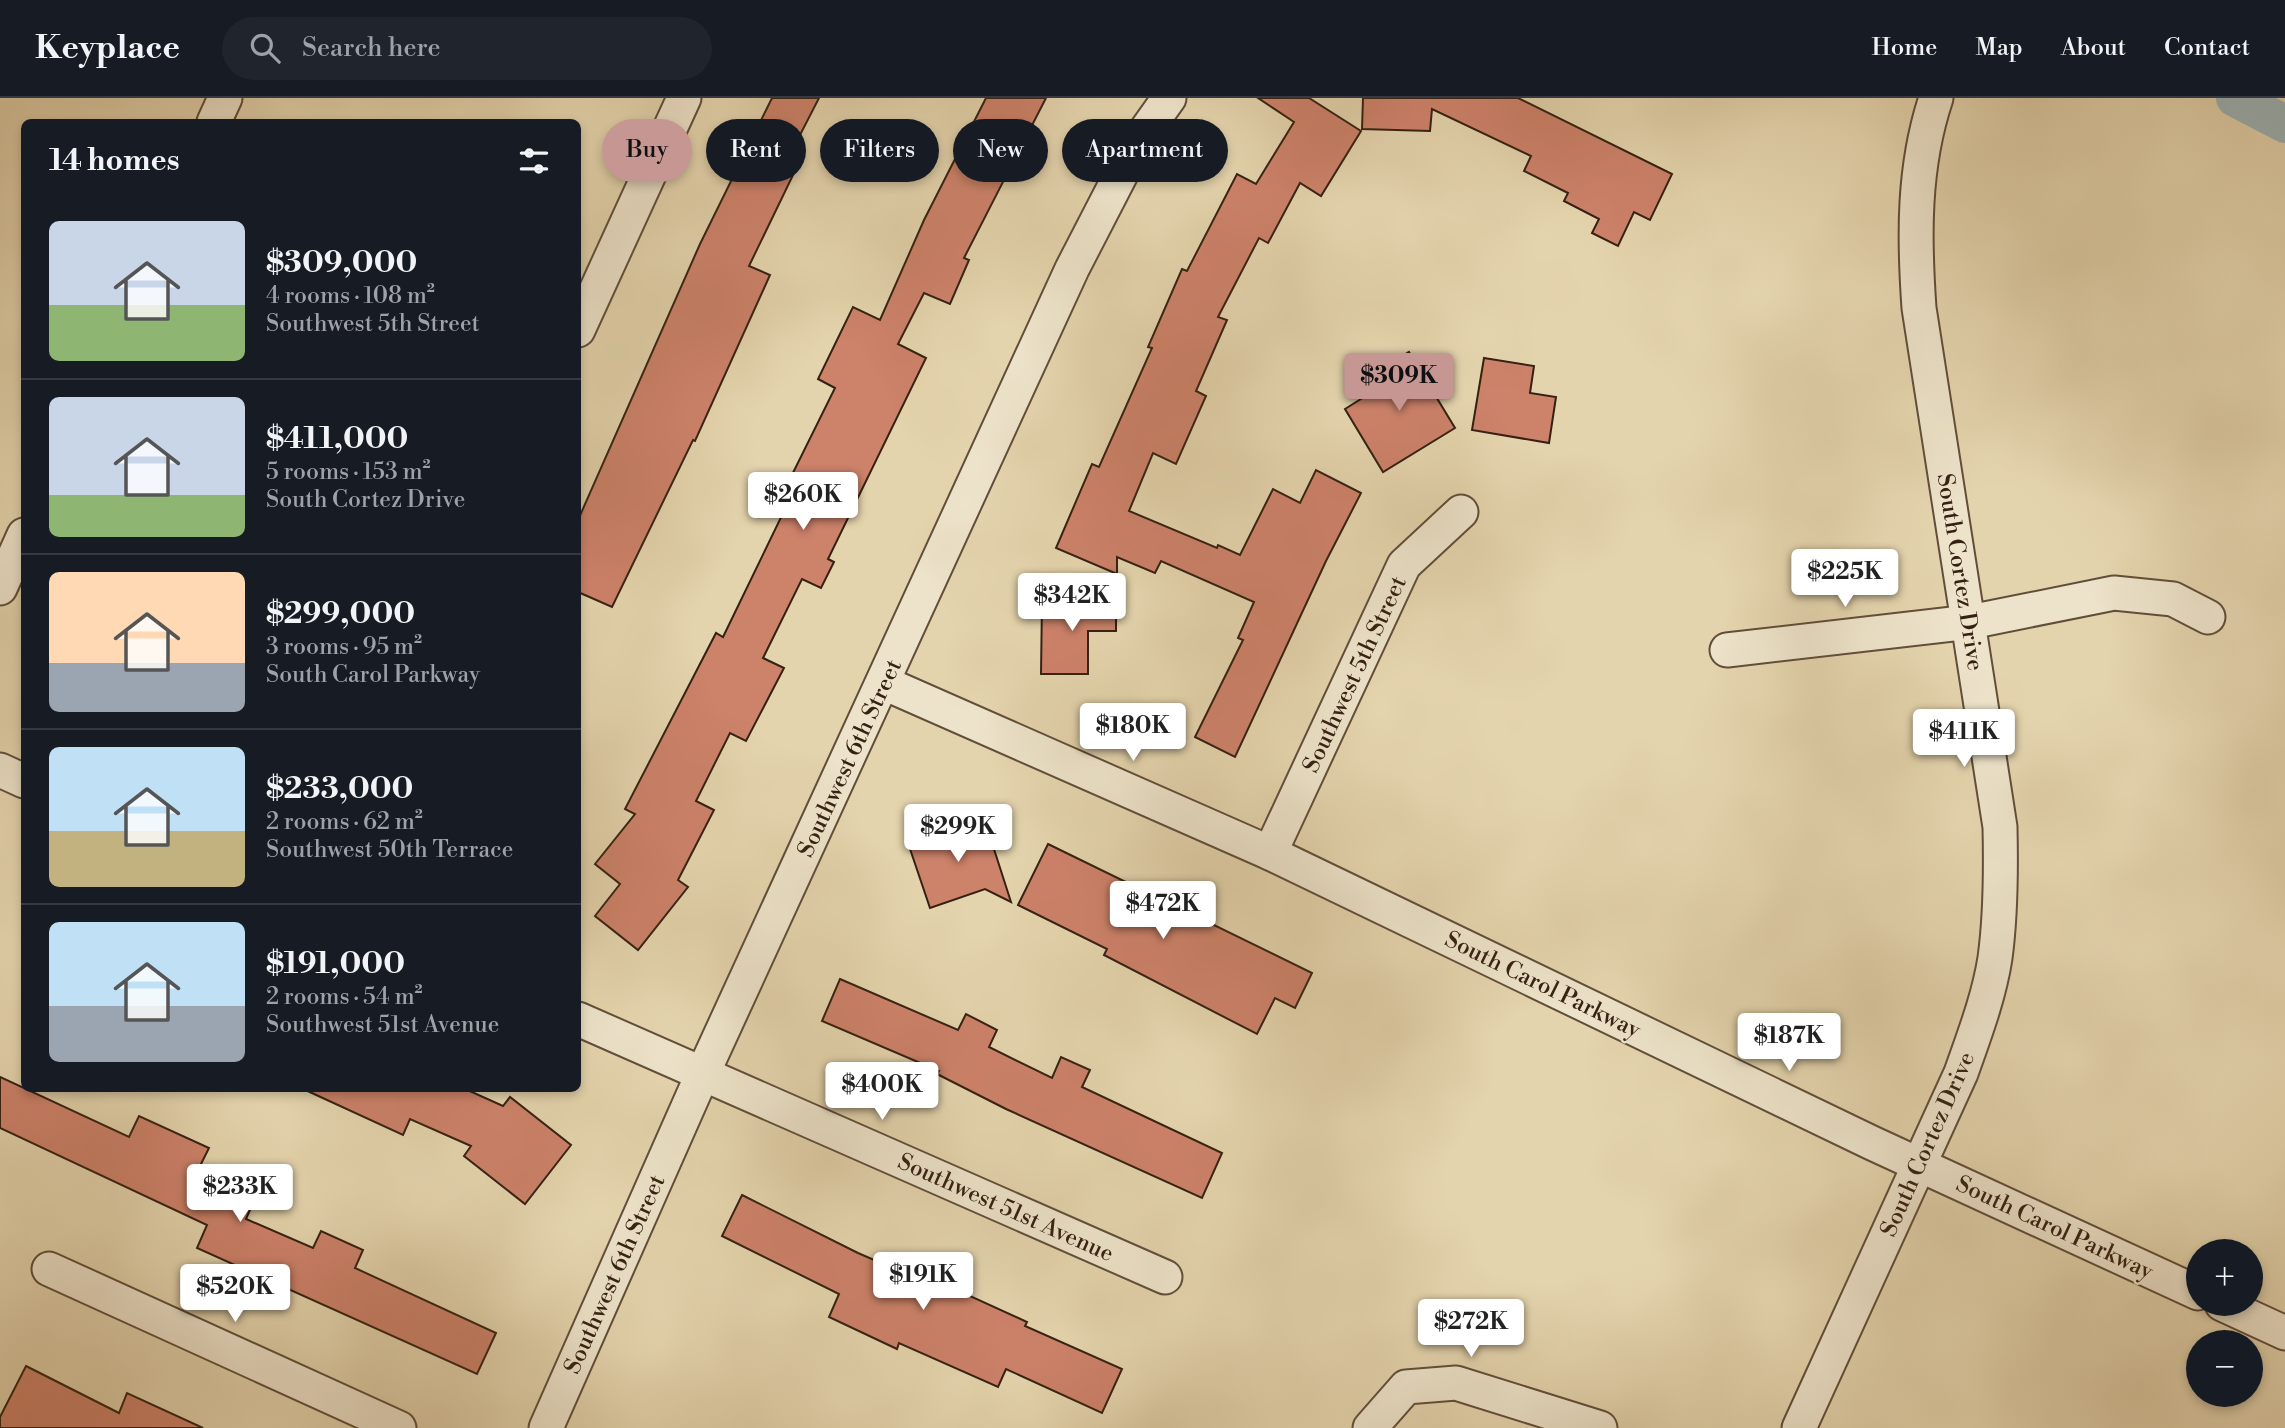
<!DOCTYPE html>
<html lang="en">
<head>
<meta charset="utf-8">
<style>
	:root { --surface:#171b24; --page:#20242c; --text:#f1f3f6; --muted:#9ea1a6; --line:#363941; --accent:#c59692 }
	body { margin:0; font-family:"Libre Bodoni",serif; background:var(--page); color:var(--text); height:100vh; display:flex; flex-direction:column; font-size:26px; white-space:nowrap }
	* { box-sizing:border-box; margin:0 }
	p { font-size:23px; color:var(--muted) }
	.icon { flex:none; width:38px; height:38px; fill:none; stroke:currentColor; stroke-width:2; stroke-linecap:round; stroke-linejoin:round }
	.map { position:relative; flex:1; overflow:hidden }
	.panel { position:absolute; left:21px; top:21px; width:560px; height:973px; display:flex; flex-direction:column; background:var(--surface); border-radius:10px; box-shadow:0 4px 10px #0003 }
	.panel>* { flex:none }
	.top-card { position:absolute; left:602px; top:21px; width:665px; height:63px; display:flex; gap:14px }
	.tools { position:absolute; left:2186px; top:1141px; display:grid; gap:14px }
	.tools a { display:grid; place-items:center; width:77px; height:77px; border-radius:50%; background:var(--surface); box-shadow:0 4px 10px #0003; font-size:35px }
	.price { position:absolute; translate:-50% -60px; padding:0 16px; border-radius:7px; background:#fff; color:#222; font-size:23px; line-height:46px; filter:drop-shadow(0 2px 4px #0008) }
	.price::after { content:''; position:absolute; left:50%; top:42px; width:21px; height:16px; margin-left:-10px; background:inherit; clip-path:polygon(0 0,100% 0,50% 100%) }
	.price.current { background:var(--accent); color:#111 }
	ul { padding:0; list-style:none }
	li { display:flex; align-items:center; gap:21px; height:175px; padding:0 28px }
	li+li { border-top:2px solid var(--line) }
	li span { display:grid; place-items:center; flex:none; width:196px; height:140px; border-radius:10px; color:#555 }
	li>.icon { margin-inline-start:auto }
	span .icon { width:84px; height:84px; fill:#fffc; stroke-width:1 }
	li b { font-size:30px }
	h2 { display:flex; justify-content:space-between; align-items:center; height:84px; padding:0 28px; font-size:30px }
	.pill { padding:0 24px; border-radius:32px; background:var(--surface); box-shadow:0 4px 10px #0003; font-size:24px; line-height:63px }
	.pill.current { background:var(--accent); color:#111 }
	header { display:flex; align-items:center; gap:42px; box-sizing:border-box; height:98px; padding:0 35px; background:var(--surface); border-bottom:2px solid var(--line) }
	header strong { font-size:33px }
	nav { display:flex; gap:38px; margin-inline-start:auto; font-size:24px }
	.search { width:490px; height:63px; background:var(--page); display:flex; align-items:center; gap:18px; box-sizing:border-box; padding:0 24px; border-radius:38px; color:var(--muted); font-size:26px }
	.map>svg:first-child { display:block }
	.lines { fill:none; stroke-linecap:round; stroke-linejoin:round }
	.canal { stroke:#9db5b7; stroke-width:38 }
	.building { fill:#cd826a; stroke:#352113; stroke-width:2 }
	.street-casing { stroke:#614e3a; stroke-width:37 }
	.street { stroke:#ede3ca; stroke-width:33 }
	.labels { text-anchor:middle; stroke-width:5; stroke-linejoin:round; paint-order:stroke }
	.street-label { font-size:23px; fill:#352113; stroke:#ede3ca }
</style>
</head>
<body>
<header>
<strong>Keyplace</strong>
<div class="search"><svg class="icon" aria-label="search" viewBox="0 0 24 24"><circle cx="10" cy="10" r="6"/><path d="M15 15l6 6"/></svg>Search here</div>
<nav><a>Home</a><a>Map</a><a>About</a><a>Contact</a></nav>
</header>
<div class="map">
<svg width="2285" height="1330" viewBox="0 0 2285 1330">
	<rect width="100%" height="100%" fill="#e4d4ad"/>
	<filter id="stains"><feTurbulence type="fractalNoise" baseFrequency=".00286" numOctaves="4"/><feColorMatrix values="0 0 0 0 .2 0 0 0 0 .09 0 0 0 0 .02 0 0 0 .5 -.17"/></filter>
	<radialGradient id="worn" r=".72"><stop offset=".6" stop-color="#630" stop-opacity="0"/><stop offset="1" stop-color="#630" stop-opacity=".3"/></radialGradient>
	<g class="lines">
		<polyline class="canal" points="2235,0 2285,26"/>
	</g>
	<g class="building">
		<polygon points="772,0 819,0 783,70 794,75 749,168 770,177 695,343 693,342 612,509 578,494 578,422 700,146"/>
		<polygon points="986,0 1046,0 964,160 969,162 950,206 924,195 898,246 926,260 828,461 834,464 821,490 802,481 763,560 784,570 746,643 730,635 696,703 714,712 678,782 688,789 638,852 595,818 620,786 595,766 635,716 625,711 716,535 723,539 787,407 779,403 835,290 818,281 853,209 880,222 924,122"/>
		<polygon points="1258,0 1309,0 1361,33 1321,98 1300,85 1268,145 1259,140 1218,219 1227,222 1196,293 1206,298 1176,366 1153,355 1129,413 1217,450 1218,447 1240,457 1273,391 1300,405 1316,372 1361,395 1326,463 1235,659 1195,639 1243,542 1238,540 1254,504 1161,463 1155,475 1117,459 1117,476 1056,450 1092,366 1099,369 1152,250 1148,249 1182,171 1187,173 1237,76 1256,86 1294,24"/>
		<polygon points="1363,0 1518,0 1672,76 1650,122 1634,114 1618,148 1592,135 1599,121 1564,103 1568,95 1524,73 1531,58 1432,11 1430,33 1362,31"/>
		<polygon points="1409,254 1455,330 1383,374 1345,311 1372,294 1365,281"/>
		<polygon points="1484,260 1534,268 1530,295 1556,299 1549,345 1472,332"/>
		<polygon points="1042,503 1116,503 1116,533 1088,533 1088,576 1041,576"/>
		<polygon points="984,720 1011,804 985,791 930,810 908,745"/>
		<polygon points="1048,746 1312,875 1295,910 1275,900 1257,936 1104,857 1107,851 1018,807"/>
		<polygon points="840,881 958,932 966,916 997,932 989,949 1052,980 1061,959 1090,972 1082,989 1222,1055 1202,1100 1006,1011 937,976 939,973 822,923"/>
		<polygon points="0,979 129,1039 139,1018 209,1050 198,1072 256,1098 246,1121 313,1150 321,1133 363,1152 355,1170 496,1235 477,1276 197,1150 207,1127 0,1030"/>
		<polygon points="301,990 463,990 503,1008 510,999 571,1047 525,1106 464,1058 471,1048 410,1021 403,1037"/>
		<polygon points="742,1097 858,1155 955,1197 957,1192 1027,1224 1025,1228 1122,1271 1102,1315 1006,1271 998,1289 899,1245 897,1251 829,1219 839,1196 722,1138"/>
		<polygon points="26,1268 119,1315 127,1295 203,1330 0,1330 0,1319"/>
	</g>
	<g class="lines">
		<g class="street-casing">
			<g id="street">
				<polyline points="214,24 225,0"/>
				<polyline points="578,232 684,0"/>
				<polyline points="0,490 24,437"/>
				<polyline points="1727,552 1970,524 2114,495 2173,501 2208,519"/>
				<polyline points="884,585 1270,755 1872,1045 2198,1195"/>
				<polyline points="0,672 24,683"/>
				<polyline points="1270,755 1404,467 1461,414"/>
				<polyline points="578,921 1165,1179"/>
				<polyline points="49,1171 399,1330"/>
				<polyline points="2222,1206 2285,1235"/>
				<polyline points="546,1330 703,975 1072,171 1137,45 1169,0"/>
				<polyline points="1370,1330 1406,1289 1456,1285 1600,1330"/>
				<path d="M1799,1330l162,-355c13,-37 28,-76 34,-115 6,-44 6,-87 5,-131l-81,-519c-5,-71 -6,-141 17,-210"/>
			</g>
		</g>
		<use href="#street" class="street"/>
	</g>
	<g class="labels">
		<g class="street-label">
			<text transform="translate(1961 474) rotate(81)" y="8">South Cortez Drive</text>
			<text transform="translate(1354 576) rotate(-65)" y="8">Southwest 5th Street</text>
			<text transform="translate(849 660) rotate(-65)" y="8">Southwest 6th Street</text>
			<text transform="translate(1543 886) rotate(26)" y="8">South Carol Parkway</text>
			<text transform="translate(1927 1046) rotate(-66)" y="8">South Cortez Drive</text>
			<text transform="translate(1006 1109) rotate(24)" y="8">Southwest 51st Avenue</text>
			<text transform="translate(2055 1129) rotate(25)" y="8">South Carol Parkway</text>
			<text transform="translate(614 1176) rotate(-66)" y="8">Southwest 6th Street</text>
		</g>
	</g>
	<rect width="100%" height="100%" filter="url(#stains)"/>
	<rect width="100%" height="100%" fill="url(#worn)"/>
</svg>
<div class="tools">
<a>+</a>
<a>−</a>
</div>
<b class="price current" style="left:1399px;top:315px">$309K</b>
<b class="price" style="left:803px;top:434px">$260K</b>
<b class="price" style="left:1845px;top:511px">$225K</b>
<b class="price" style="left:1072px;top:535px">$342K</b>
<b class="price" style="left:1133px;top:665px">$180K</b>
<b class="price" style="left:1964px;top:671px">$411K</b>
<b class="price" style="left:958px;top:766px">$299K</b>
<b class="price" style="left:1163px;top:843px">$472K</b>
<b class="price" style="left:1789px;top:975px">$187K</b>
<b class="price" style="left:882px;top:1024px">$400K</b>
<b class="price" style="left:240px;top:1126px">$233K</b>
<b class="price" style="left:923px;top:1214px">$191K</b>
<b class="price" style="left:235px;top:1226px">$520K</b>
<b class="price" style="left:1471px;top:1261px">$272K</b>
<div class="top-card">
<a class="pill current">Buy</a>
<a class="pill">Rent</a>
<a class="pill">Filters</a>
<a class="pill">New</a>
<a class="pill">Apartment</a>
</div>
<section class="panel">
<h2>14 homes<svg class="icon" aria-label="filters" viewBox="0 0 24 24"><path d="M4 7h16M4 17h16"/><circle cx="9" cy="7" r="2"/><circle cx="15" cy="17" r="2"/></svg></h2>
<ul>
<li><span style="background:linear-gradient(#c9d6e8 60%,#8fb573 0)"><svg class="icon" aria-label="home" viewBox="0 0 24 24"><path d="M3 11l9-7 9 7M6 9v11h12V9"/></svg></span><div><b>$309,000</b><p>4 rooms · 108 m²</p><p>Southwest 5th Street</p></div></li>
<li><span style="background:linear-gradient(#c9d6e8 70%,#8fb573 0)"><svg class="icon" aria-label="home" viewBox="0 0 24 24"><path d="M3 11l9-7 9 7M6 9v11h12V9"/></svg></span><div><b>$411,000</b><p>5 rooms · 153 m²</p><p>South Cortez Drive</p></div></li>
<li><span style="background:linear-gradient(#ffd9b3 65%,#9aa5b1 0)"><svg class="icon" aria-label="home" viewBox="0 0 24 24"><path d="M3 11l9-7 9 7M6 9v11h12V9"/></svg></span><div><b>$299,000</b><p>3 rooms · 95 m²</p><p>South Carol Parkway</p></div></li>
<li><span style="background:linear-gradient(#bfe0f5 60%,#c2b280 0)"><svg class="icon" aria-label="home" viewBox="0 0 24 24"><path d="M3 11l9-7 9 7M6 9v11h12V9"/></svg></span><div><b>$233,000</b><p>2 rooms · 62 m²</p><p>Southwest 50th Terrace</p></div></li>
<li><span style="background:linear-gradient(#bfe0f5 60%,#9aa5b1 0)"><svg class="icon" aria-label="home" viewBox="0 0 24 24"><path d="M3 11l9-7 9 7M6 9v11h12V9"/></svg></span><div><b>$191,000</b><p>2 rooms · 54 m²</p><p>Southwest 51st Avenue</p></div></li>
</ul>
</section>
</div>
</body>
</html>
